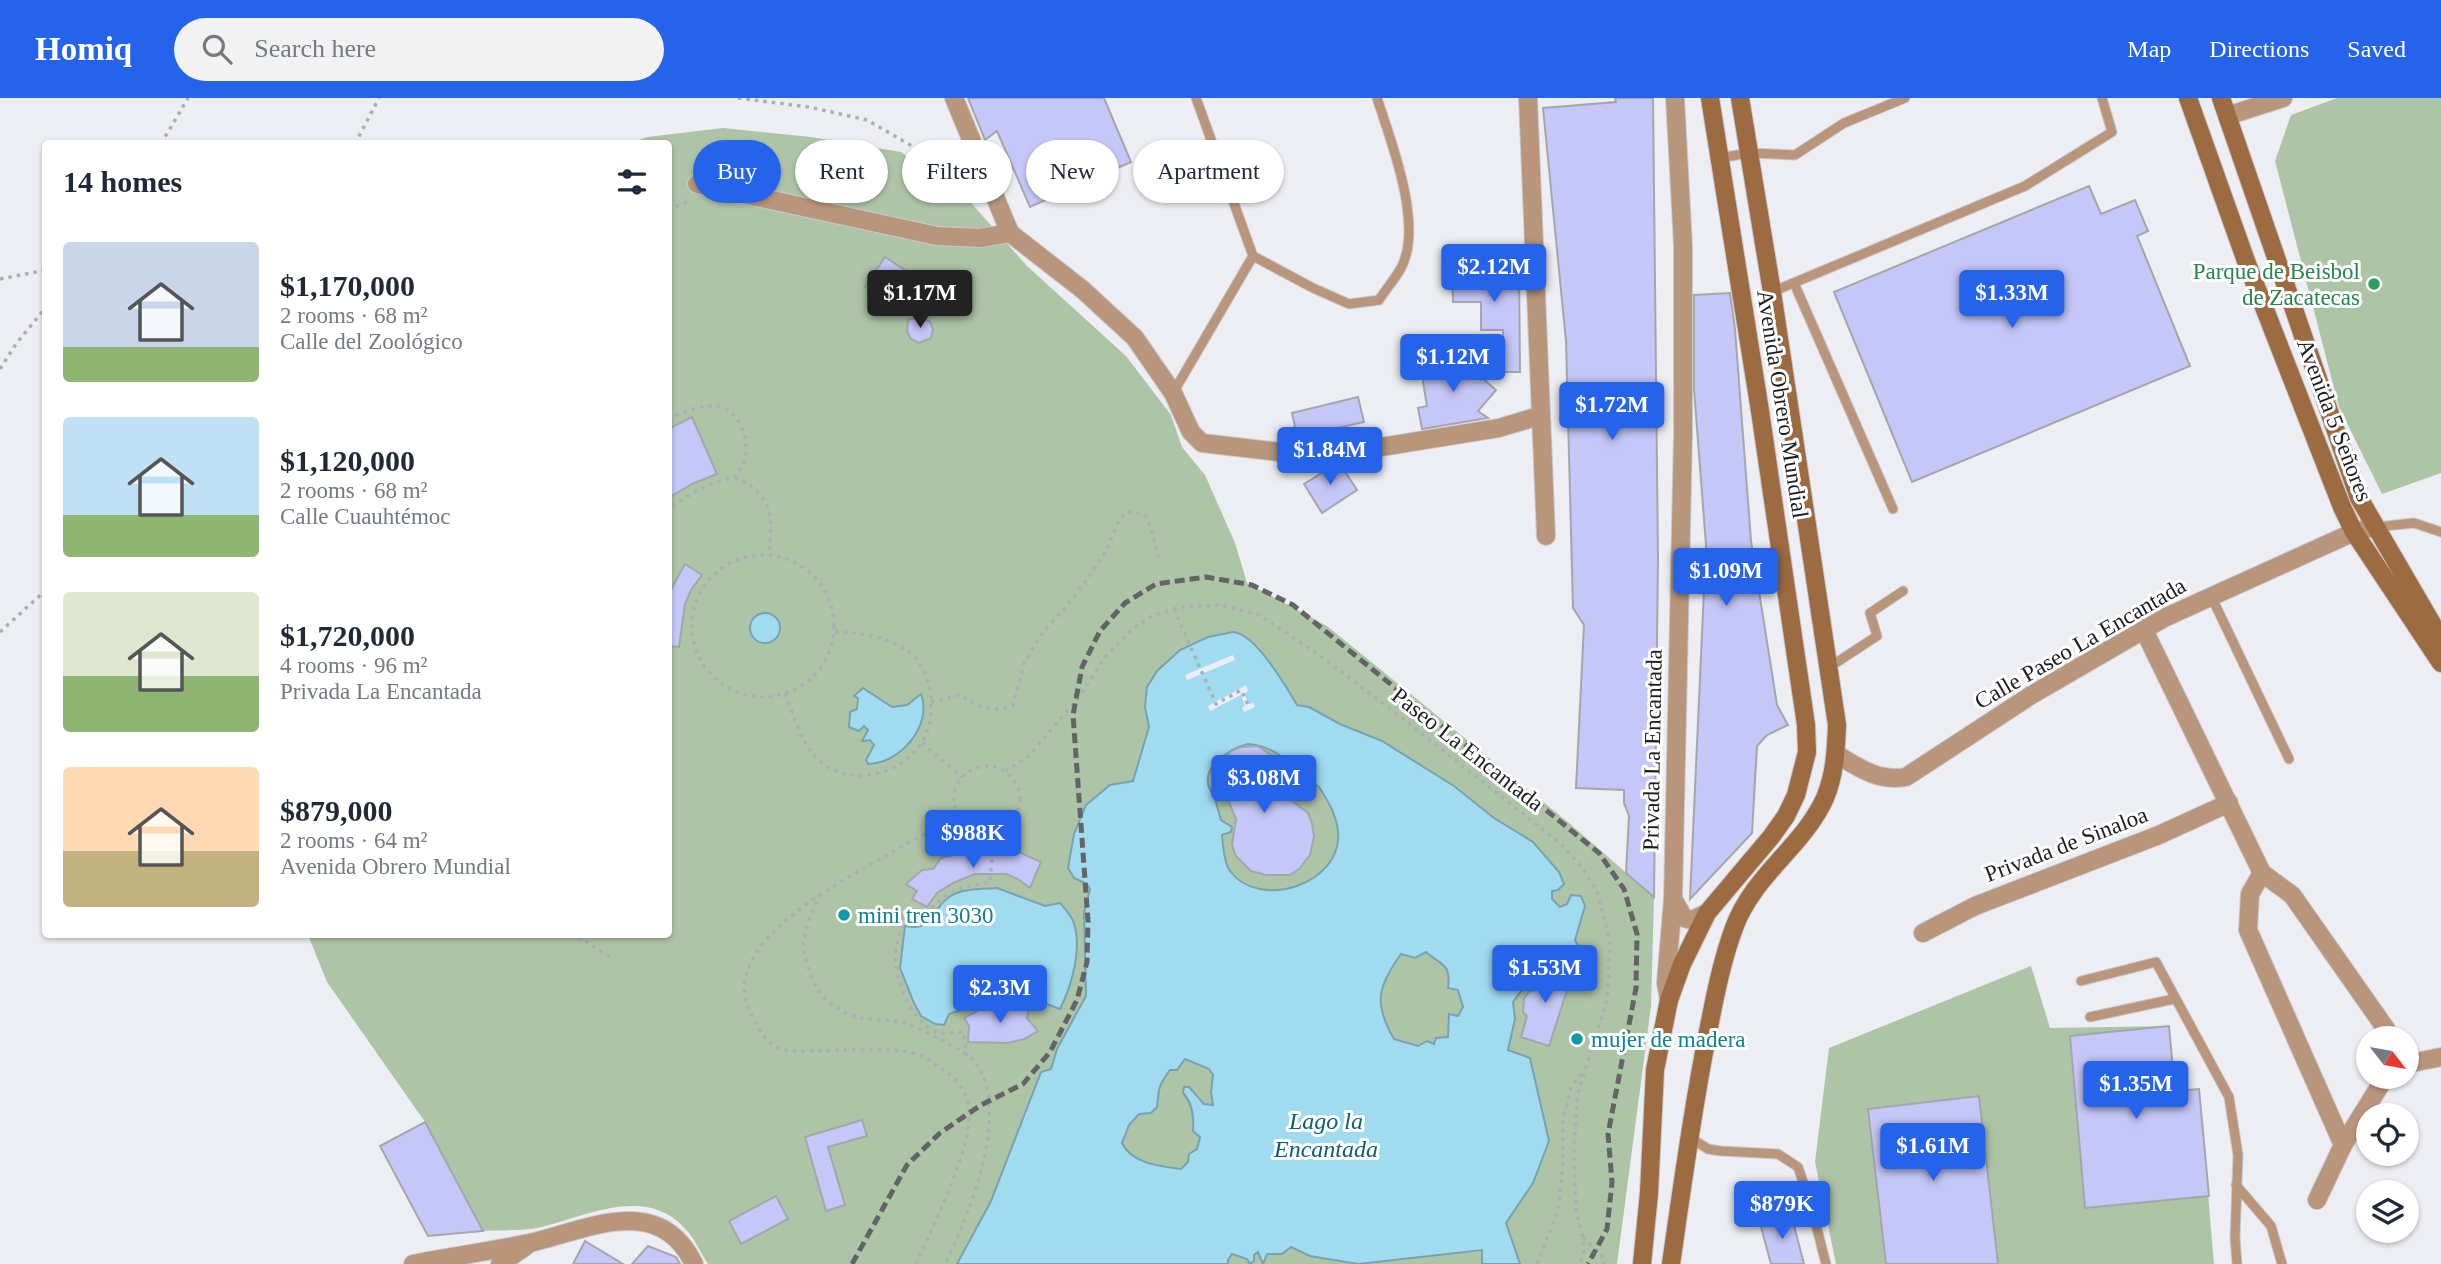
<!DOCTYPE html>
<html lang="en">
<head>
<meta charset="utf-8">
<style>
	:root { --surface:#fff; --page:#f2f2f3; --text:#1f2937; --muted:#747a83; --accent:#2563eb }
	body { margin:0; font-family:"Times New Roman",serif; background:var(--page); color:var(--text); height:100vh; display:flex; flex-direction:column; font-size:26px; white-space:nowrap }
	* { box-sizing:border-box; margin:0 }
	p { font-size:23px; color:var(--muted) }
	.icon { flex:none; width:38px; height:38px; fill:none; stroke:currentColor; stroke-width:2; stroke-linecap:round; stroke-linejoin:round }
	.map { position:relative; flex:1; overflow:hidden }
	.side { position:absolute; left:42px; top:42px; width:630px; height:798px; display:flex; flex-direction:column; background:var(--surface); border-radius:7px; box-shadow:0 2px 5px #0004 }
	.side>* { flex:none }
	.guide { position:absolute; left:693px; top:42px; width:665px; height:63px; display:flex; gap:14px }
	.needle { width:46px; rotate:121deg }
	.tools { position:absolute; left:2356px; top:928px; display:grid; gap:14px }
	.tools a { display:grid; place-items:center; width:63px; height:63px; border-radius:50%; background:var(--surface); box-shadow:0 2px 5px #0004; font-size:35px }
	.price { position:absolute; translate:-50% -60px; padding:0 16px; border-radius:7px; background:var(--accent); color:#fff; font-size:23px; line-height:46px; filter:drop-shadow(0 2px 4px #0008) }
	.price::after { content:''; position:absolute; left:50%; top:42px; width:21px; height:16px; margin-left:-10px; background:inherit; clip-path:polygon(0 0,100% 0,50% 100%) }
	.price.on { background:#222; color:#fff }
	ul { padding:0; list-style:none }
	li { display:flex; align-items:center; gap:21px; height:175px; padding:0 21px }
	li span { display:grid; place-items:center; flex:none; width:196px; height:140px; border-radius:7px; color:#555 }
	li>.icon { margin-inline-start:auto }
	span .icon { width:84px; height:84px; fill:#fffc; stroke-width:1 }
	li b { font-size:30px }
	h2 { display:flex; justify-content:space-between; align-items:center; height:84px; padding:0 21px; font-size:30px }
	.tag { padding:0 24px; border-radius:32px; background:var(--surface); box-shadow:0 2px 5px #0004; font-size:24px; line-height:63px }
	.tag.on { background:var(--accent); color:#fff }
	header { display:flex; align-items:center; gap:42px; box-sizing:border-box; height:98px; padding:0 35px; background:var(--accent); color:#fff }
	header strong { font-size:33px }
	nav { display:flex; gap:38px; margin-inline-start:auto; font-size:24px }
	.search { width:490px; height:63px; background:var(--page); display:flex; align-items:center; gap:18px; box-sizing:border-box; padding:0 24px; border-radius:38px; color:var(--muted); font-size:26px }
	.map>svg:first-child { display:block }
	.green { fill:#aec4a7 }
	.water { fill:#a0dbf0; stroke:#79a2b1; stroke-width:2; fill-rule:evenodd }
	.pier { fill:#edeef3 }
	.building { fill:#c4c7f7; stroke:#a5a6aa; stroke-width:2 }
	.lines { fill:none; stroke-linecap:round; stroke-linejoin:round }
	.lane-casing { stroke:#c8c8cd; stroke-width:11 }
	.street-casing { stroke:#c8c8cd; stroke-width:20 }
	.secondary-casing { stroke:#c8c8cd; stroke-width:20 }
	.path { stroke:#adaeb2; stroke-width:3.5; stroke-dasharray:3.5 5; stroke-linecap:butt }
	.lane { stroke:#b9967b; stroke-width:9 }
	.street { stroke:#b9967b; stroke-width:18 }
	.secondary { stroke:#9d6b41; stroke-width:18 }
	.rail { stroke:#646467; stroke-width:5; stroke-dasharray:10 5; stroke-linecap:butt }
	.leisure-dot { fill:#2e9e5b; stroke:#fff; stroke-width:2.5 }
	.culture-dot { fill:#0f9aa8; stroke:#fff; stroke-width:2.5 }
	.labels { text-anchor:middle; stroke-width:6; stroke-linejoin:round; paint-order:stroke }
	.leisure-label { font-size:23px; fill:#27864d; stroke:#fff; text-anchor:end }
	.street-label { font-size:23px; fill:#1d1d1f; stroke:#fff }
	.culture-label { font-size:23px; fill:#0d838f; stroke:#fff; text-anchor:start }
	.water-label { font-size:24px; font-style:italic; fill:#0c5c72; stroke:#fff }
</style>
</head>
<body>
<header>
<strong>Homiq</strong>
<div class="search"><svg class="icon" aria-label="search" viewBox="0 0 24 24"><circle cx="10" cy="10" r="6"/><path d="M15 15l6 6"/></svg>Search here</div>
<nav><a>Map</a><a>Directions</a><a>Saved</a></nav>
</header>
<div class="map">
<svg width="2441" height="1166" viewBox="0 0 2441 1166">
	<rect width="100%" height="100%" fill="#edeef3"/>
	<g class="green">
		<polygon points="2337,0 2441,0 2441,375 2382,396 2339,309 2275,63 2291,17"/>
		<path d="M723,30l88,9 90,15 71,52 55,62 99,90 45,59 11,32 23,28 30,68 12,40 80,43 242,197 85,74 -3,109 -34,258h-909c-7,-10 -12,-23 -20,-32 -39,-48 -99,-17 -146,-5 -18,4 -40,3 -59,4l-58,-109 -98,-140 -19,-47 360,-1v-790l-37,-1 16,-6z"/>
		<polygon points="2031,868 2050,930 2169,928 2175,992 2199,991 2214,1166 1836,1166 1815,1064 1829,950"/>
	</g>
	<g class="water">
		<circle cx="765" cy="530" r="15"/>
		<path d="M1233,534c22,1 53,54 64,73l12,2 31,17 42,17 72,45 40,32 39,24 26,30 5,12 -6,6 -6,1v8l8,8 7,-3 4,-9 10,1 4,10 -10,34 7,12 -6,8 -11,-4 -6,9 -24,-9 -11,31 -11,15 2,17 -7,31 22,8 19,83 -16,42 -27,40 14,41h-38v-14l-124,14 -48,-8 -19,-9 -9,7h-15l-4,10 -5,-12 -4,3v6l-4,3 -3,-5 -15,-5 -4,6v4h-271l34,-63 50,-129 10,-3 6,-20 29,-53 -2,-83 6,-24 -3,-5 -13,-6 -6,-10 6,-34 12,-29 24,-20 23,-4 16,-54 -4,-20 2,-20 10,-16 23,-21 28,-13zM1248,646c19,1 42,14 51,31l-8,20 1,3 7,3 14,-15 3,-1 3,2c9,14 18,29 19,45 5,52 -79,79 -108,39 -6,-8 -7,-25 -8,-36l9,-3 1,-5 -11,-7c-2,-7 -4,-14 -6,-21 -2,-5 -6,-10 -7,-15 -4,-19 25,-37 40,-40zM1426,854c17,15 25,11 22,36l10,2 5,17 -5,9 -9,-2 -1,23 -12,1 -2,6 -7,-3 -9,5 -24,-7c-21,-36 -16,-53 7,-85l14,4zM1185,961l24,10 4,6 -2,17 2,13 -9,-1 -15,-17h-5l-1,6c10,10 11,25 10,38l7,6 -3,12 -8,5 -1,8 -7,7c-21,-3 -49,-5 -59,-26l7,-18 10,-11 12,-1 6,-6c2,-19 1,-21 13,-37h7z"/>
		<path d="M863,590l29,19 15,-2 14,-11c12,31 -21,70 -53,70l-2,-4 8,-15 -4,-5 -8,1 6,-11 -4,-4 -5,5 -10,-4 1,-15 7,-3 1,-11 -4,-2z"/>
		<path d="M997,790l48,18 15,-3c4,5 11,12 13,18 10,26 -1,64 -13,88l-26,-10 -23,-1 -25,3 -37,13 -5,11 -9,-1 -14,-8 -7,-13 -14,-35 5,-42c29,6 24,-14 43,-28 12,-10 34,-9 49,-10z"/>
	</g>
	<g class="pier">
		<polygon points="1233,557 1235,562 1187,582 1185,577"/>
		<polygon points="1246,587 1248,593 1244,596 1249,606 1253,605 1255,609 1244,614 1242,610 1245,608 1241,597 1210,613 1208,608"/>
	</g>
	<g class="building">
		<polygon points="968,0 1104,0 1131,64 1030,109 997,33 985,42"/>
		<polygon points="1615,0 1653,0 1658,461 1654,799 1626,775 1629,718 1624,705 1624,692 1576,690 1584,527 1573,510 1566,243 1543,10 1616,4"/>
		<polygon points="2089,88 2101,116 2135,102 2148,133 2137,138 2190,268 1912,384 1834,194"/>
		<polygon points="885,159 911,176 891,206 865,189"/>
		<polygon points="1519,169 1520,274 1503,274 1503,232 1481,232 1481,204 1453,204 1452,170"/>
		<polygon points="1730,195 1735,231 1751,443 1777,607 1788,627 1767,637 1757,648 1752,735 1690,801 1706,447 1694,291 1694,197"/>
		<polygon points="919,219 930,224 933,231 931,240 919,245 911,241 907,233 908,222"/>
		<polygon points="1455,256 1496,292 1478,313 1488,320 1422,331 1418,310 1427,308 1423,284 1427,271 1445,259"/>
		<polygon points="1358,299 1364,324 1319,334 1317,343 1298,343 1292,315"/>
		<polygon points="692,319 717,376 692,386 668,400 668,331"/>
		<polygon points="1336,366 1340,366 1357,392 1322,415 1304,386"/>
		<polygon points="685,466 702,477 691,492 685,506 679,549 668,548 668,497"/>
		<polygon points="1258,648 1275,660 1284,697 1308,715 1312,725 1314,739 1310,757 1299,771 1290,777 1266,777 1251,773 1235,757 1232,746 1236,721 1219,681 1219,671 1231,653 1241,649"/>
		<polygon points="1010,750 1041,764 1030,790 1018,781 1006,776 975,776 953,785 937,795 927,809 912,801 917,793 906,786 922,772 933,771 941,760 973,752"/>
		<polygon points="1543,867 1572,877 1549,948 1521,939 1527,918 1523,914 1524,900 1529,894 1535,892"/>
		<polygon points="1008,909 1029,909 1027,920 1038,933 1024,941 1008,945 968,944 969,928 964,920 979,912"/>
		<polygon points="2169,928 2175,993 2199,991 2209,1098 2085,1110 2070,938"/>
		<polygon points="1979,998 1998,1166 1886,1166 1868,1011"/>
		<polygon points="862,1022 867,1038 828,1049 845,1107 826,1113 805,1039"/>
		<polygon points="425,1024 483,1133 428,1138 380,1048"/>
		<polygon points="776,1098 788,1121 741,1146 729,1123"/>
		<polygon points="1791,1116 1804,1166 1771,1166 1760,1125"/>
		<polygon points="585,1143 623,1166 573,1166"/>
		<polygon points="648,1148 676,1159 680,1166 632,1166"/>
	</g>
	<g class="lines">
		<g class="lane-casing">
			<g id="lane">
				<path d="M1196,0l57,158 60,32 36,16 30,-4c7,-11 16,-21 22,-32 23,-42 -10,-127 -24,-170"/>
				<polyline points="1719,60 1749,55 1795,57 1844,25 1905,0"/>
				<polyline points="1794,185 1893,411"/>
				<polyline points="1772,194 2025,88 2112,34 2102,0"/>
				<polyline points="1173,295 1253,158"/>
				<polyline points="2376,429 2414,425 2441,434"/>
				<polyline points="2211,498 2289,661"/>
				<polyline points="1828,570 1877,538 1870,515 1903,493"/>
				<polyline points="2081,883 2156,864 2229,999 2238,1057 2235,1140 2237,1166"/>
				<polyline points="2090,919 2174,901"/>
				<polyline points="1689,1039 1708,1051 1721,1053 1778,1056 1798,1069 1811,1107 1826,1166"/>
				<polyline points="2236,1087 2271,1128 2282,1166"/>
			</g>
		</g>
		<g class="street-casing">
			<g id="street">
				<polyline points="954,0 1010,135"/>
				<polyline points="1528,0 1546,438"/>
				<polyline points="2227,18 2283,0"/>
				<polyline points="697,86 937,138 980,140 1010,135 1083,192 1135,240 1173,295 1191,334 1202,345 1288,355 1350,354 1499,330 1539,318"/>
				<polyline points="2144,532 2262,775 2292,797 2386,931 2388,940"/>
				<path d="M1836,656c23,14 43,28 70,23l127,-83 131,-76 190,-86 20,-5"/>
				<polyline points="2262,775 2250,796 2248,832 2343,1047"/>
				<polyline points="1673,801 1684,820 1692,822 1707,815"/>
				<polyline points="1923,835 1975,808 2159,737 2229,705"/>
				<polyline points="1669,902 1666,885 1673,801 1683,337 1683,147 1675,0"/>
				<polyline points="2406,966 2441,959"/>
				<polyline points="2317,1102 2343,1047 2386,978"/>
				<path d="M413,1166c40,-8 81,-13 121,-22 57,-14 126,-49 160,22"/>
				<polyline points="500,1166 526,1148"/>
			</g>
		</g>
		<g class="secondary-casing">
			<g id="secondary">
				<polyline points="2188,0 2246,163 2342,409 2354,434 2441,565"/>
				<polyline points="2221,0 2359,400 2441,541"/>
				<polyline points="1642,1166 1649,1095 1655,972 1669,902 1682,866 1707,815 1771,739 1786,718 1796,697 1807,654 1806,627 1760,313 1710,0"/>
				<path d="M1671,1166c11,-76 21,-152 36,-227 7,-36 14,-74 27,-109 19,-53 69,-81 91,-130 10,-24 11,-48 12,-73l-65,-433 -32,-194"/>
			</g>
		</g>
		<g class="path">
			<polyline points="738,0 809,9 867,22 964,78"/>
			<polyline points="161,46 188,0"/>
			<polyline points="355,46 379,0"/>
			<polyline points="668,112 689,103"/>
			<polyline points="0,181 46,172"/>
			<polyline points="0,271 16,246 46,209"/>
			<path d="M668,321c15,-7 36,-16 53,-12 21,6 29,37 23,56 -2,4 -6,9 -9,14 -24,5 -48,17 -67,34"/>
			<path d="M735,379c40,20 37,38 34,79"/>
			<circle cx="763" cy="528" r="71"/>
			<polyline points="1174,511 1216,606 1241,592 1249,609"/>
			<polyline points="0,534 46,492"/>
			<path d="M785,596c8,19 14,42 27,59 28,36 87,26 110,-11 7,-12 9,-22 9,-36 1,-60 -48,-73 -97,-74"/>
			<path d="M931,604l28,-7c21,11 30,19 54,10l11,-41 17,-29 34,-39 15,-21 17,-26 13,-31 12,-7 15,6 12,39"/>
			<polyline points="922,645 962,679"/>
			<circle cx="987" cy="701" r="33"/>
			<polyline points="1005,673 1029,658 1079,599 1105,559 1131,532 1150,519 1180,509 1221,507 1259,517 1315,554 1388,609 1560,745 1581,768 1597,793 1610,844 1607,902 1578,995 1574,1051 1576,1113 1583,1139 1584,1152 1580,1166"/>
			<path d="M820,796c-6,16 -16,34 -17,51 0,7 3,14 5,21 7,27 25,46 54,52 14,3 29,1 42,5 13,3 63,29 70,38 39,48 -5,155 -29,203"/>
			<polyline points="561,838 576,838 613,860"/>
			<path d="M967,958l-4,-24c-7,0 -15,2 -22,1 -26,-5 -44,-47 -45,-70 -2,-15 4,-30 8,-44l12,3 29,-26 18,-9 27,-5 4,-51"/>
			<polyline points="1583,1139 1605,1161 1604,1166"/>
			<path d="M916,1166c16,-37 61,-123 52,-160 -3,-17 -15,-28 -28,-37 -6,-3 -12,-9 -18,-11 -25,-11 -77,-5 -106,-5 -13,0 -29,2 -41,-5 -12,-6 -19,-23 -25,-34 -32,-65 81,-125 125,-150 28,-16 55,-32 84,-46"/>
			<polyline points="1537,1166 1558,1112 1563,1066 1563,1022 1571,989 1585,971"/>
		</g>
		<use href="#lane" class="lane"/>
		<use href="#street" class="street"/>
		<use href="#secondary" class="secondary"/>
		<polyline class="rail" points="852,1166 907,1067 940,1035 981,1007 1023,986 1050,954 1077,902 1087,864 1088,823 1073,617 1082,569 1100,533 1125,505 1156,486 1206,479 1252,487 1293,507 1599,755 1624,791 1637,836 1636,890 1608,1036 1612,1084 1607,1131 1588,1166"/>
	</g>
	<circle class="leisure-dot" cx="2374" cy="186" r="7"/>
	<g class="culture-dot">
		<circle cx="844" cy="817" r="7"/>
		<circle cx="1577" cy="941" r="7"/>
	</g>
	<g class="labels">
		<g class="leisure-label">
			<text x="2360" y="181">Parque de Beisbol<tspan x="2360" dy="26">de Zacatecas</tspan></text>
		</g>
		<g class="street-label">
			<text transform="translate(1783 306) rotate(81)" y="8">Avenida Obrero Mundial</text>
			<text transform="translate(2335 322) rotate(69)" y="8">Avenida 5 Señores</text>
			<text transform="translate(2080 545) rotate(-30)" y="8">Calle Paseo La Encantada</text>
			<text transform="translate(1468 651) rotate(38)" y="8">Paseo La Encantada</text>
			<text transform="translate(1652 652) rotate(-89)" y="8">Privada La Encantada</text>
			<text transform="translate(2066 746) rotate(-21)" y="8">Privada de Sinaloa</text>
		</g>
		<g class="culture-label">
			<text x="858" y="825">mini tren 3030</text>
			<text x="1591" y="949">mujer de madera</text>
		</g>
		<g class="water-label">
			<text x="1326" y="1031">Lago la<tspan x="1326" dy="28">Encantada</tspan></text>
		</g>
	</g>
</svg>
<div class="tools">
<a><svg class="needle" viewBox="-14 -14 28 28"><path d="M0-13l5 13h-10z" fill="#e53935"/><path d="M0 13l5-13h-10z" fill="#747a83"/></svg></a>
<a><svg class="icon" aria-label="locate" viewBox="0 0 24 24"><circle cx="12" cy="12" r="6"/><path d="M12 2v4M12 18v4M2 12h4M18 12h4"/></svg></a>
<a><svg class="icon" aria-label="layers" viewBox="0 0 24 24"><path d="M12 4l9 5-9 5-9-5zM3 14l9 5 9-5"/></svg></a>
</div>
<b class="price" style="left:1494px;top:206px">$2.12M</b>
<b class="price on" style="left:920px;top:232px">$1.17M</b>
<b class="price" style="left:2012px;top:232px">$1.33M</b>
<b class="price" style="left:1453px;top:296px">$1.12M</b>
<b class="price" style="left:1612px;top:344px">$1.72M</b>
<b class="price" style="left:1330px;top:389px">$1.84M</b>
<b class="price" style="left:1726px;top:510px">$1.09M</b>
<b class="price" style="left:1264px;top:717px">$3.08M</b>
<b class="price" style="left:973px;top:772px">$988K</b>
<b class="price" style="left:1545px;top:907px">$1.53M</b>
<b class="price" style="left:1000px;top:927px">$2.3M</b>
<b class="price" style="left:2136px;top:1023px">$1.35M</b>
<b class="price" style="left:1933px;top:1085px">$1.61M</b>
<b class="price" style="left:1782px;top:1143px">$879K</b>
<div class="guide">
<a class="tag on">Buy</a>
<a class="tag">Rent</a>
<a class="tag">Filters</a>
<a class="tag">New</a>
<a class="tag">Apartment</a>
</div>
<section class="side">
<h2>14 homes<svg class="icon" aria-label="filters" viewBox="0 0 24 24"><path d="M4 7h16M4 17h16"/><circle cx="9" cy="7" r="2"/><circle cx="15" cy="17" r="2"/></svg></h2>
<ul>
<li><span style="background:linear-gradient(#c9d6e8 75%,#8fb573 0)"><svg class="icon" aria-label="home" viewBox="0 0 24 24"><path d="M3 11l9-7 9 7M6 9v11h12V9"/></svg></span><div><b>$1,170,000</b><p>2 rooms · 68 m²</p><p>Calle del Zoológico</p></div></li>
<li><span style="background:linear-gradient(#bfe0f5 70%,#8fb573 0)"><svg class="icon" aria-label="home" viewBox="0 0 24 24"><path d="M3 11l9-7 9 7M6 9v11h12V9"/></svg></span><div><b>$1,120,000</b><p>2 rooms · 68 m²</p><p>Calle Cuauhtémoc</p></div></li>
<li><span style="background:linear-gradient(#dfe7d0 60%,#8fb573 0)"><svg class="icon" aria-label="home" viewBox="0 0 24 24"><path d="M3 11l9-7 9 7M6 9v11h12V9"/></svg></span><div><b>$1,720,000</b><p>4 rooms · 96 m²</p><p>Privada La Encantada</p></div></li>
<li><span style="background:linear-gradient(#ffd9b3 60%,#c2b280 0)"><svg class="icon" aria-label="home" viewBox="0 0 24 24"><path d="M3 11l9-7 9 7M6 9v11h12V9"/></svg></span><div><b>$879,000</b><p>2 rooms · 64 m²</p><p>Avenida Obrero Mundial</p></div></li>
</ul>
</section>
</div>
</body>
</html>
